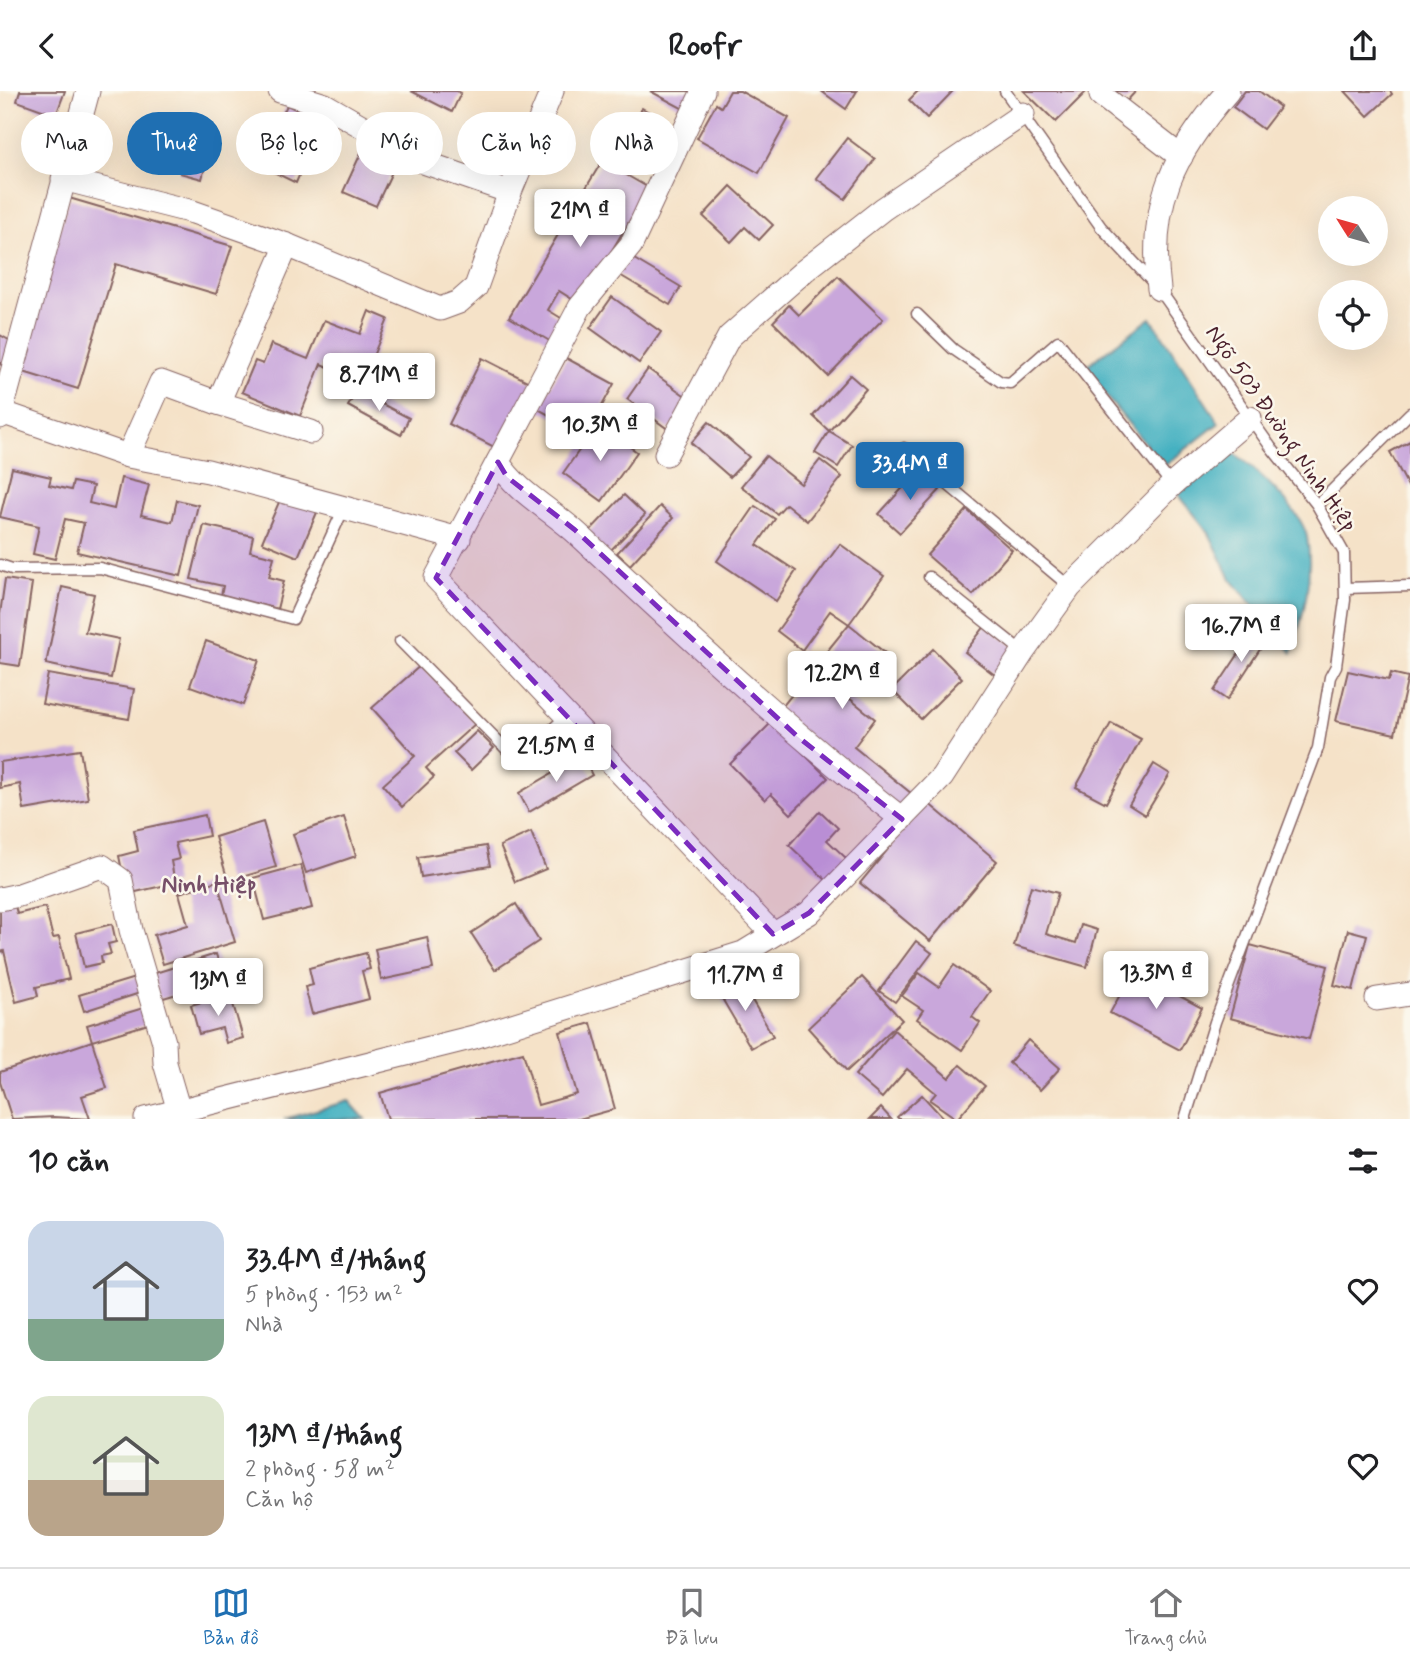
<!DOCTYPE html>
<html lang="vi">
<head>
<meta charset="utf-8">
<style>
	:root { --surface:#fff; --page:#f6f6f6; --text:#202124; --muted:#757577; --line:#e0e0e0; --accent:#1f6fb2 }
	body { margin:0; font-family:Mynerve,sans-serif; background:var(--page); color:var(--text); height:100vh; display:flex; flex-direction:column; font-size:26px; white-space:nowrap }
	* { box-sizing:border-box; margin:0 }
	p { font-size:23px; color:var(--muted) }
	.icon { flex:none; width:38px; height:38px; fill:none; stroke:currentColor; stroke-width:2; stroke-linecap:round; stroke-linejoin:round }
	.map { position:relative; height:1028px; overflow:hidden }
	.panel { display:flex; flex-direction:column; background:var(--surface); flex:1 }
	.panel>* { flex:none }
	.guide { position:absolute; left:21px; top:21px; width:700px; height:63px; display:flex; gap:14px }
	.needle { width:46px; rotate:307deg }
	.buttons { position:absolute; left:1318px; top:105px; display:grid; gap:14px }
	.buttons a { display:grid; place-items:center; width:70px; height:70px; border-radius:50%; background:var(--surface); box-shadow:0 7px 28px #0002; font-size:35px }
	.price { position:absolute; translate:-50% -60px; padding:0 16px; border-radius:7px; background:#fff; color:#222; font-size:23px; line-height:46px; filter:drop-shadow(0 2px 4px #0008) }
	.price::after { content:''; position:absolute; left:50%; top:42px; width:21px; height:16px; margin-left:-10px; background:inherit; clip-path:polygon(0 0,100% 0,50% 100%) }
	.price.selected { background:var(--accent); color:#fff }
	ul { padding:0; list-style:none }
	li { display:flex; align-items:center; gap:21px; height:175px; padding:0 28px }
	li span { display:grid; place-items:center; flex:none; width:196px; height:140px; border-radius:21px; color:#555 }
	li>.icon { margin-inline-start:auto }
	span .icon { width:84px; height:84px; fill:#fffc; stroke-width:1 }
	li b { font-size:30px }
	h2 { display:flex; justify-content:space-between; align-items:center; height:84px; padding:0 28px; font-size:30px }
	.chip { padding:0 24px; border-radius:32px; background:var(--surface); box-shadow:0 7px 28px #0002; font-size:24px; line-height:63px }
	.chip.selected { background:var(--accent); color:#fff }
	header { display:flex; justify-content:space-between; align-items:center; height:91px; padding:0 28px; background:var(--surface); font-size:32px; font-weight:700 }
	.menu { display:flex; justify-content:space-around; align-items:center; height:98px; border-top:2px solid var(--line); background:var(--surface); font-size:19px; color:var(--muted) }
	.menu a { display:grid; justify-items:center; gap:4px }
	.menu .selected { color:var(--accent) }
	.map>svg:first-child { display:block }
	.water { fill:#44b1c1; stroke:#476876; stroke-width:2 }
	.building { fill:#c9a7db }
	.lines { fill:none; stroke-linecap:round; stroke-linejoin:round }
	.service-casing { stroke:#866362; stroke-width:13 }
	.minor-casing { stroke:#866362; stroke-width:25 }
	.service { stroke:#fff; stroke-width:10 }
	.minor { stroke:#fff; stroke-width:23 }
	.marked { fill:#7b2cbf; fill-opacity:0.2; stroke:#7b2cbf; stroke-width:5; stroke-dasharray:14 9; stroke-linejoin:round }
	.labels { text-anchor:middle; stroke-width:5; stroke-linejoin:round; paint-order:stroke }
	.street-label { font-size:23px; fill:#4a1f2b; stroke:#fbf7ec }
	.neighbourhood-label { font-size:24px; font-weight:bold; fill:#764f69; stroke:#fbf7ec }
</style>
</head>
<body>
<header><svg class="icon" aria-label="back" viewBox="0 0 24 24"><path d="M15 5l-7 7 7 7"/></svg>Roofr<svg class="icon" aria-label="share" viewBox="0 0 24 24"><path d="M12 15V3M7 8l5-5 5 5M5 13v7h14v-7"/></svg></header>
<div class="map">
<svg width="1410" height="1028" viewBox="0 0 1410 1028">
	<rect width="100%" height="100%" fill="#fbf7ec"/>
	<filter id="ink" filterUnits="userSpaceOnUse"><feTurbulence type="fractalNoise" baseFrequency=".0143" numOctaves="2"/><feDisplacementMap in="SourceGraphic" scale="14" xChannelSelector="R" yChannelSelector="G"/><feConvolveMatrix kernelMatrix="1 2 1 2 8 2 1 2 1" color-interpolation-filters="sRGB"/></filter>
	<filter id="wash" filterUnits="userSpaceOnUse"><feTurbulence type="fractalNoise" baseFrequency=".00686" numOctaves="4" result="noise"/><feDisplacementMap in="SourceGraphic" scale="28" xChannelSelector="R" yChannelSelector="G"/><feGaussianBlur stdDeviation="1.57" result="paint"/><feColorMatrix in="noise" values="0 0 0 0 0 0 0 0 0 0 0 0 0 0 0 0 0 1.4 0 .05"/><feComposite in="paint" operator="in"/></filter>
	<g filter="url(#wash)">
		<rect width="100%" height="100%" fill="#f5e2c8"/>
		<g class="water">
			<polygon points="1151,227 1219,332 1164,375 1109,309 1086,275"/>
			<path d="M1234,362c21,15 68,58 73,84 7,40 -4,79 -15,116l-61,-74 -22,-46 -31,-39z"/>
			<polygon points="349,1010 365,1028 284,1028"/>
		</g>
		<g id="blocks">
			<g class="building">
				<polygon points="20,0 65,0 56,24 17,10"/>
				<polygon points="411,0 457,0 461,2 452,21"/>
				<polygon points="650,0 700,0 689,21"/>
				<polygon points="730,0 740,0 789,27 759,82 697,47 716,13 721,16"/>
				<polygon points="821,0 857,0 846,18"/>
				<polygon points="918,0 953,0 927,27 909,9"/>
				<polygon points="1024,0 1087,0 1056,31"/>
				<polygon points="1111,0 1136,0 1125,12"/>
				<polygon points="1245,0 1259,0 1280,16 1263,38 1233,16"/>
				<polygon points="1345,0 1390,0 1392,3 1368,25"/>
				<polygon points="287,14 322,31 296,92 253,71 264,48 270,50"/>
				<polygon points="642,17 658,26 648,43 674,58 664,77 622,54"/>
				<polygon points="190,41 212,47 202,88 180,82"/>
				<polygon points="847,47 875,68 845,108 816,87"/>
				<polygon points="366,51 399,66 376,115 343,101"/>
				<polygon points="602,70 649,97 580,213 559,200 548,219 566,230 553,252 509,226"/>
				<polygon points="731,95 773,134 759,149 745,136 731,151 703,125"/>
				<polygon points="69,107 232,155 216,203 116,173 78,298 17,279"/>
				<polygon points="629,165 681,196 670,214 618,183"/>
				<polygon points="838,185 883,228 828,285 773,231 789,214 799,224"/>
				<polygon points="612,206 661,241 639,272 590,237"/>
				<polygon points="369,220 388,228 363,290 321,273 300,325 242,301 255,270 263,273 271,253 308,268 324,229 360,243"/>
				<polygon points="0,244 16,253 3,275 0,273"/>
				<polygon points="482,267 533,293 500,359 449,333"/>
				<polygon points="566,267 614,293 586,344 538,318"/>
				<polygon points="648,278 691,309 669,339 627,308"/>
				<polygon points="850,284 866,298 829,340 813,325"/>
				<polygon points="357,300 409,327 401,344 348,315"/>
				<polygon points="709,331 749,366 730,386 691,352"/>
				<polygon points="598,333 637,361 602,410 563,382"/>
				<polygon points="829,340 852,354 838,376 815,362"/>
				<polygon points="1410,350 1410,399 1390,361"/>
				<polygon points="766,365 801,393 820,369 842,386 807,430 786,413 777,423 741,395"/>
				<polygon points="12,377 51,386 49,394 71,399 73,391 93,395 89,412 114,418 121,387 149,394 141,424 172,431 177,409 198,414 181,485 77,461 84,432 65,428 55,468 33,463 39,435 0,426"/>
				<polygon points="919,379 940,399 900,442 879,423"/>
				<polygon points="282,404 318,419 298,466 262,451"/>
				<polygon points="624,404 645,424 605,465 585,445"/>
				<polygon points="660,415 673,427 630,474 617,462"/>
				<polygon points="755,415 775,428 757,454 796,480 776,510 717,470"/>
				<polygon points="967,419 1012,459 973,504 927,464"/>
				<polygon points="204,434 253,445 250,460 274,466 269,486 284,490 277,518 221,505 223,495 191,488"/>
				<polygon points="840,453 884,485 849,533 830,520 802,559 777,540"/>
				<polygon points="5,488 32,492 20,575 0,572 0,523"/>
				<polygon points="62,496 94,503 85,541 119,548 111,587 46,573"/>
				<polygon points="849,533 885,562 849,607 875,628 854,656 912,703 898,720 777,622"/>
				<polygon points="986,534 1021,561 1000,588 965,561"/>
				<polygon points="1256,537 1268,546 1227,609 1214,600"/>
				<polygon points="206,550 259,569 243,614 190,595"/>
				<polygon points="933,558 962,587 921,628 892,599"/>
				<polygon points="421,574 476,632 426,677 434,686 402,716 383,694 415,665 372,617"/>
				<polygon points="1348,580 1389,589 1391,582 1408,586 1395,643 1336,630"/>
				<polygon points="48,583 134,598 129,628 42,613"/>
				<polygon points="772,631 828,687 791,723 771,703 765,709 730,673"/>
				<polygon points="1111,632 1141,648 1106,712 1076,696"/>
				<polygon points="477,640 494,657 471,679 454,662"/>
				<polygon points="80,659 88,708 24,719 20,693 0,697 0,671"/>
				<polygon points="582,665 592,684 529,721 519,702"/>
				<polygon points="1154,673 1170,683 1145,724 1129,714"/>
				<polygon points="927,711 997,770 930,850 860,792"/>
				<polygon points="820,720 838,737 827,749 847,768 827,790 789,754"/>
				<polygon points="205,724 209,745 175,752 179,768 171,770 175,792 127,803 119,765 138,760 134,739"/>
				<polygon points="344,726 356,765 306,782 293,743"/>
				<polygon points="263,731 276,776 228,790 215,746"/>
				<polygon points="531,741 546,778 515,791 500,755"/>
				<polygon points="486,755 490,775 421,786 418,766"/>
				<polygon points="301,774 312,817 264,829 253,787"/>
				<polygon points="217,790 235,851 163,873 154,844 188,834 179,802"/>
				<polygon points="1031,795 1058,802 1046,843 1076,852 1081,834 1097,839 1087,876 1014,855"/>
				<polygon points="13,806 17,823 45,816 53,847 59,846 69,888 36,896 38,905 16,911 4,860 0,861 0,809"/>
				<polygon points="516,813 539,850 495,879 471,842"/>
				<polygon points="112,833 116,851 108,853 111,863 101,865 102,872 84,876 76,842"/>
				<polygon points="1348,839 1367,844 1353,899 1334,894"/>
				<polygon points="427,846 433,878 381,889 375,858"/>
				<polygon points="916,850 932,862 895,911 879,900"/>
				<polygon points="1250,854 1328,875 1309,948 1230,927"/>
				<polygon points="366,862 370,878 362,880 369,908 312,923 305,896 313,894 309,877"/>
				<polygon points="216,863 224,889 160,908 152,883"/>
				<polygon points="954,874 990,900 972,926 980,932 962,959 917,928 923,919 902,905 919,882 939,896"/>
				<polygon points="1133,880 1202,917 1180,959 1110,922"/>
				<polygon points="138,886 143,901 84,920 79,904"/>
				<polygon points="862,886 902,929 847,980 808,937"/>
				<polygon points="739,887 773,945 751,957 717,899"/>
				<polygon points="230,903 243,947 226,952 222,937 199,943 191,914"/>
				<polygon points="150,915 155,931 92,950 87,934"/>
				<polygon points="591,932 615,1018 579,1028 388,1028 380,1002 523,961 538,1014 577,1003 560,941"/>
				<polygon points="894,939 949,987 960,974 985,995 957,1028 930,1009 936,1002 907,978 882,1007 855,984"/>
				<polygon points="1028,949 1060,977 1040,999 1009,972"/>
				<polygon points="92,950 107,997 82,1005 90,1028 54,1026 12,1028 0,991 0,981"/>
				<polygon points="922,1004 944,1028 899,1028 897,1026"/>
				<polygon points="881,1017 891,1028 870,1028"/>
			</g>
		</g>
	</g>
	<g filter="url(#ink)">
		<use href="#blocks" fill-opacity="0" stroke="#866362" stroke-width="2"/>
		<g class="lines">
			<g class="service-casing">
				<g id="service">
					<polyline points="1005,0 1101,136 1159,198 1270,355 1317,414 1344,462 1345,509 1336,575 1330,586 1318,657 1215,931 1185,1028"/>
					<polyline points="917,223 953,258 1001,291 1010,292 1058,250 1172,394"/>
					<polyline points="904,357 1070,496"/>
					<polyline points="1317,414 1410,322"/>
					<polyline points="0,474 12,478 100,477 293,528 344,417"/>
					<polyline points="929,486 1023,561"/>
					<polyline points="1345,497 1410,495"/>
					<polyline points="400,550 512,664 548,642 567,625"/>
				</g>
			</g>
			<g class="minor-casing">
				<g id="minor">
					<polyline points="280,0 325,14 426,72 510,101"/>
					<polyline points="703,0 631,154 580,216 436,487 773,843"/>
					<polyline points="1101,4 1181,66"/>
					<polyline points="63,88 193,121 287,154 440,218 459,211 476,196 510,101 552,0"/>
					<path d="M1159,198c-11,-84 14,-135 69,-198"/>
					<polyline points="218,312 311,341"/>
					<polyline points="1,321 128,365 208,380 459,448"/>
					<polyline points="0,326 88,0"/>
					<polyline points="666,363 729,246 804,180 883,118 1023,23"/>
					<polyline points="128,365 161,291 218,312 287,154"/>
					<path d="M498,371c19,31 56,49 82,74 105,98 209,195 322,283"/>
					<polyline points="0,808 19,804 102,775 121,789 131,839 164,951 165,972 179,1020"/>
					<polyline points="1377,908 1410,903"/>
					<polyline points="146,1028 474,946 743,862 809,822 942,686 1023,561 1070,496 1172,394 1250,327"/>
				</g>
			</g>
			<use href="#service" class="service"/>
			<use href="#minor" class="minor"/>
		</g>
	</g>
	<path class="marked" d="M498,371l9,15 68,53 223,207 104,82 -93,94 -36,21 -337,-356z"/>
	<g class="labels">
		<g class="street-label">
			<text transform="translate(1282 337) rotate(55)" y="8">Ngõ 503 Đường Ninh Hiệp</text>
		</g>
		<g class="neighbourhood-label">
			<text x="209" y="801">Ninh Hiệp</text>
		</g>
	</g>
</svg>
<div class="buttons">
<a><svg class="needle" viewBox="-14 -14 28 28"><path d="M0-13l5 13h-10z" fill="#e53935"/><path d="M0 13l5-13h-10z" fill="#757577"/></svg></a>
<a><svg class="icon" aria-label="locate" viewBox="0 0 24 24"><circle cx="12" cy="12" r="6"/><path d="M12 2v4M12 18v4M2 12h4M18 12h4"/></svg></a>
</div>
<b class="price" style="left:580px;top:158px">21M ₫</b>
<b class="price" style="left:379px;top:322px">8.71M ₫</b>
<b class="price" style="left:600px;top:372px">10.3M ₫</b>
<b class="price selected" style="left:910px;top:411px">33.4M ₫</b>
<b class="price" style="left:1241px;top:573px">16.7M ₫</b>
<b class="price" style="left:842px;top:620px">12.2M ₫</b>
<b class="price" style="left:556px;top:693px">21.5M ₫</b>
<b class="price" style="left:1156px;top:920px">13.3M ₫</b>
<b class="price" style="left:745px;top:922px">11.7M ₫</b>
<b class="price" style="left:218px;top:927px">13M ₫</b>
<div class="guide">
<a class="chip">Mua</a>
<a class="chip selected">Thuê</a>
<a class="chip">Bộ lọc</a>
<a class="chip">Mới</a>
<a class="chip">Căn hộ</a>
<a class="chip">Nhà</a>
</div>
</div>
<section class="panel">
<h2>10 căn<svg class="icon" aria-label="filters" viewBox="0 0 24 24"><path d="M4 7h16M4 17h16"/><circle cx="9" cy="7" r="2"/><circle cx="15" cy="17" r="2"/></svg></h2>
<ul>
<li><span style="background:linear-gradient(#c9d6e8 70%,#7fa58c 0)"><svg class="icon" aria-label="home" viewBox="0 0 24 24"><path d="M3 11l9-7 9 7M6 9v11h12V9"/></svg></span><div><b>33.4M ₫/tháng</b><p>5 phòng · 153 m²</p><p>Nhà</p></div><svg class="icon" aria-label="heart" viewBox="0 0 24 24"><path d="M12 20l-8-8c-3-5 5-10 8-4 3-6 11-1 8 4z"/></svg></li>
<li><span style="background:linear-gradient(#dfe7d0 60%,#b9a48a 0)"><svg class="icon" aria-label="home" viewBox="0 0 24 24"><path d="M3 11l9-7 9 7M6 9v11h12V9"/></svg></span><div><b>13M ₫/tháng</b><p>2 phòng · 58 m²</p><p>Căn hộ</p></div><svg class="icon" aria-label="heart" viewBox="0 0 24 24"><path d="M12 20l-8-8c-3-5 5-10 8-4 3-6 11-1 8 4z"/></svg></li>
</ul>
</section>
<nav class="menu">
<a class="selected"><svg class="icon" aria-label="map" viewBox="0 0 24 24"><path d="M3 6l6-2 6 2 6-2v14l-6 2-6-2-6 2zM9 4v14M15 6v14"/></svg>Bản đồ</a>
<a><svg class="icon" aria-label="saved" viewBox="0 0 24 24"><path d="M7 4h10v16l-5-4-5 4z"/></svg>Đã lưu</a>
<a><svg class="icon" aria-label="home" viewBox="0 0 24 24"><path d="M3 11l9-7 9 7M6 9v11h12V9"/></svg>Trang chủ</a>
</nav>
</body>
</html>
